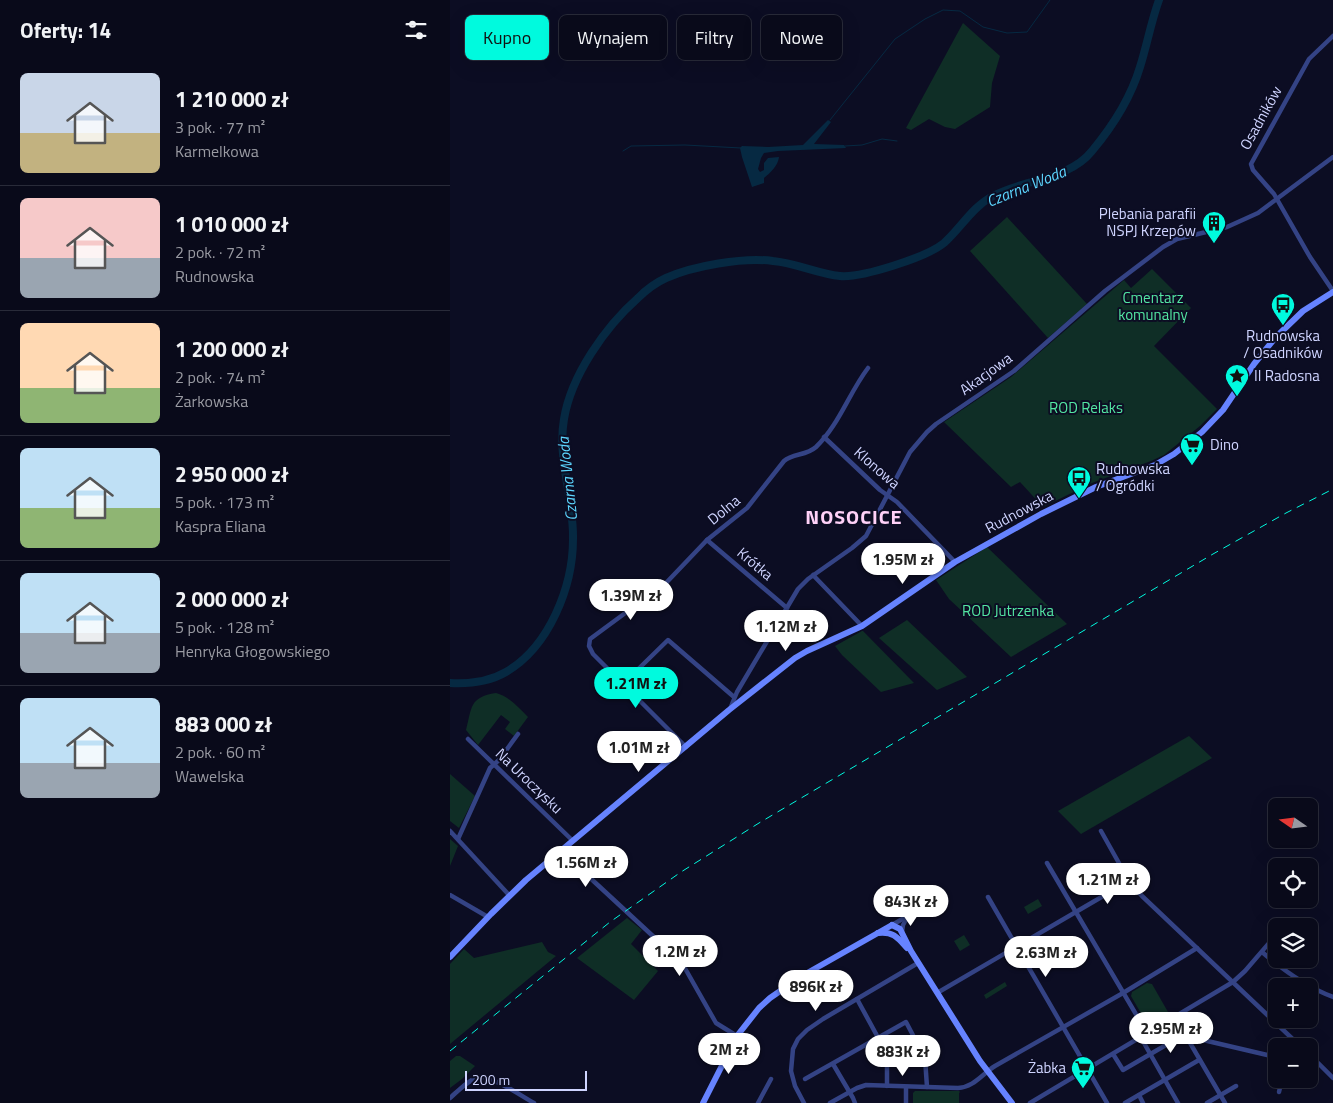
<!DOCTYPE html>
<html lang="pl">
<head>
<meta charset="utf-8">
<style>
	:root { --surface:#090a1a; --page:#121323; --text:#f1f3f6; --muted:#999aa2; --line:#292b39; --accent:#00fade }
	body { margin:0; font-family:"Titillium Web",sans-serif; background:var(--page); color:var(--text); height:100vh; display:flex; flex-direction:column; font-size:19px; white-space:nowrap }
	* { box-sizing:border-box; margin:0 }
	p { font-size:16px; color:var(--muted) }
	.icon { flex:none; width:28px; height:28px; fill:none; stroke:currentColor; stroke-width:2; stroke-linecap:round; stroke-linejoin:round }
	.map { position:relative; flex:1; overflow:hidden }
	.side { display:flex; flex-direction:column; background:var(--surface); width:450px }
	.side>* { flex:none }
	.top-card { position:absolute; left:15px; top:15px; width:475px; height:45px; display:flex; gap:10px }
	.needle { width:32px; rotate:284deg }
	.fabs { position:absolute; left:818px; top:798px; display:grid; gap:10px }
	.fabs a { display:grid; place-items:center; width:50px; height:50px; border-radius:8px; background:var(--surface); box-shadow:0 5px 20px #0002,0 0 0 1px var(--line); font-size:25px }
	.scale { position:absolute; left:15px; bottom:12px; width:122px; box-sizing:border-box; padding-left:5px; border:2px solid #cfd4ff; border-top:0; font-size:14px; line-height:18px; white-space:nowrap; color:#cfd4ff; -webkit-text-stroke:4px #0c0d23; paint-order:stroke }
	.price { position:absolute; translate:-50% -42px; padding:0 11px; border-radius:18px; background:#fff; color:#222; font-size:16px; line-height:32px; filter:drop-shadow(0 1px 2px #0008) }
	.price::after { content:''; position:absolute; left:50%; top:30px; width:15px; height:11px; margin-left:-8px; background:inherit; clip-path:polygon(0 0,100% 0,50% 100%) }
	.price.active { background:var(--accent); color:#111 }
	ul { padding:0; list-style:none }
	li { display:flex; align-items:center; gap:15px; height:125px; padding:0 20px }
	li+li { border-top:1px solid var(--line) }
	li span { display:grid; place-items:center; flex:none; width:140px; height:100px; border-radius:8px; color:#555 }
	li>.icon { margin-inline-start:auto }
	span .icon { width:60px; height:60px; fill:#fffc; stroke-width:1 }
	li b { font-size:21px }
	h2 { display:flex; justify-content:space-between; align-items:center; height:60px; padding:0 20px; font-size:21px }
	.tag { padding:0 18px; border-radius:8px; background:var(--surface); box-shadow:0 5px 20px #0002,0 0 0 1px var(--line); font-size:18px; line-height:45px }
	.tag.active { background:var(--accent); color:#111 }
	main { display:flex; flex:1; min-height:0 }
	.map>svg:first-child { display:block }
	.green { fill:#0f2e26 }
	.water { fill:#062942 }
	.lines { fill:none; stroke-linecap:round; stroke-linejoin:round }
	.stream { stroke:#062942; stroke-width:1 }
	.river { stroke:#062942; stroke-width:8 }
	.street { stroke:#344385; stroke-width:4.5 }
	.secondary { stroke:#6683ff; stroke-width:6 }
	.rail { stroke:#00fade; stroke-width:1; stroke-dasharray:8 6; stroke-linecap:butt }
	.labels { text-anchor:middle; stroke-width:4; stroke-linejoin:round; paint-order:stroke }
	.street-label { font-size:15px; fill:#cfd4ff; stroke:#0c0d23 }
	.poi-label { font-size:15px; fill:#cfd4ff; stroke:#0c0d23; text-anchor:start }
	.park-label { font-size:15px; fill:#53e6a2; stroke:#0c0d23 }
	.water-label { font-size:16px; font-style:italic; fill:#5dd6ff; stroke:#0c0d23 }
	.district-label { font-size:20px; font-weight:bold; letter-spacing:1px; fill:#ffd1f8; stroke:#0c0d23 }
</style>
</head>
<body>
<main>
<section class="side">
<h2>Oferty: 14<svg class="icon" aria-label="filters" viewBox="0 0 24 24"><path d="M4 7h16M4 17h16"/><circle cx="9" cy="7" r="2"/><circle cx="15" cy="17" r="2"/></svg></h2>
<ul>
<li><span style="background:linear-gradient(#c9d6e8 60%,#c2b280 0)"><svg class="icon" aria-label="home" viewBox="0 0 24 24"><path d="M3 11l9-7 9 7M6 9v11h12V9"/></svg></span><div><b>1 210 000 zł</b><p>3 pok. · 77 m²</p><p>Karmelkowa</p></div></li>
<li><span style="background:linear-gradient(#f6c9c9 60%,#9aa5b1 0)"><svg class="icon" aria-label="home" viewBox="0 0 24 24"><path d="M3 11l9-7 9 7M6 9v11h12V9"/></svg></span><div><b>1 010 000 zł</b><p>2 pok. · 72 m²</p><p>Rudnowska</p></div></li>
<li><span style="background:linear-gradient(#ffd9b3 65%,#8fb573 0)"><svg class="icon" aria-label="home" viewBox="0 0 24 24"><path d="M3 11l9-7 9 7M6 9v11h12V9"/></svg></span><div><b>1 200 000 zł</b><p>2 pok. · 74 m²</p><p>Żarkowska</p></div></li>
<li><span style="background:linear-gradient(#bfe0f5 60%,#8fb573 0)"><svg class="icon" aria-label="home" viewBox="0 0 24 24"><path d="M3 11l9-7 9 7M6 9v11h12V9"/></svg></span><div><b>2 950 000 zł</b><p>5 pok. · 173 m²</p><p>Kaspra Eliana</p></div></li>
<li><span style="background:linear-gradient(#bfe0f5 60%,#9aa5b1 0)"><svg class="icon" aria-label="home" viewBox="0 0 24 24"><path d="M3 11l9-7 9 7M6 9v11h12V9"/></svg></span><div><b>2 000 000 zł</b><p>5 pok. · 128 m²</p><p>Henryka Głogowskiego</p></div></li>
<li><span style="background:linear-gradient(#bfe0f5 65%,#9aa5b1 0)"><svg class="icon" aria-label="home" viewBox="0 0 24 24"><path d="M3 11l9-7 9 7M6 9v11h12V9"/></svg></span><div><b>883 000 zł</b><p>2 pok. · 60 m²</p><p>Wawelska</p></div></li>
</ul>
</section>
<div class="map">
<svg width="883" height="1103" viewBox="0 0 883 1103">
	<rect width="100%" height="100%" fill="#0c0d23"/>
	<g class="green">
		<polygon points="513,23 550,56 542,83 540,107 505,129 495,127 479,119 461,130 456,128"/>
		<polygon points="557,217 637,304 598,338 520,251"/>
		<polygon points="702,269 741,308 704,346 767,409 750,426 714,455 701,461 642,483 593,507 570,482 561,487 494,422 561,377 674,280 681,288"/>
		<polygon points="537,547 617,624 561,657 499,599 486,580"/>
		<polygon points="457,620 517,677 487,690 429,638"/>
		<polygon points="412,631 413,631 464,683 431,692 392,655 385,646"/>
		<path d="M46,693c13,3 23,15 32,24l-14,19 -9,-7 5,-7 -9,-7 -23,30 -12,-15c6,-22 3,-33 30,-37z"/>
		<polygon points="739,736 762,758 631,834 608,811"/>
		<polygon points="0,774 25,796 9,828 0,821"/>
		<polygon points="0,839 8,846 0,866"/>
		<polygon points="588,899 592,906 578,914 574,907"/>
		<polygon points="177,918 192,930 181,944 208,971 184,1000 127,958"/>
		<polygon points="514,935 520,945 510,951 504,941"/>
		<polygon points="92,942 98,952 106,956 0,1044 0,964 14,949 24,958"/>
		<polygon points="618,945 621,950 603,961 600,955"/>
		<polygon points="555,982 557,986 536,999 534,995"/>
		<polygon points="697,983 702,984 718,1012 717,1016 703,1024 696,1022 681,996 682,992"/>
		<polygon points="6,1056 10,1056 25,1066 12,1079 0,1088 0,1061"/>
		<polygon points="465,1091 509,1091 510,1092 509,1093 509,1103 463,1103 463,1093"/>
	</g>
	<path class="water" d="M378,120l3,2 -17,22 30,1 2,3 -68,3 -14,2 -3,5 -3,11 2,3 4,-2v-7l4,-5 11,-1c-1,9 -9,16 -15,21v5l-12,4 -10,-30 -2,-9 2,-2 26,1 35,-2z"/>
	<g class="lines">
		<g class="stream">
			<polyline points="380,120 445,39 475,19 493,10 510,11 533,27 557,33 577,32 600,0"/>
			<polyline points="395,146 412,145 432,139 447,141"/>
			<polyline points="173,151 181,146 235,145 291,148"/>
		</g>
		<path class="river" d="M0,683c19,1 39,-1 56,-11 43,-25 67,-85 67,-133 1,-40 -16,-80 -9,-120 7,-43 41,-92 74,-121 8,-8 17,-15 28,-20 27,-12 77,-21 107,-17 23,2 45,13 67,15 22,2 87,-19 104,-33 17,-15 28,-36 49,-47 31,-17 76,-16 99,-45 20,-24 39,-54 48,-84 7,-22 11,-45 19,-67"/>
		<g class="street">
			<polyline points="883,36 859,59 801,164 803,170 824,194 860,257 883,291"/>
			<polyline points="374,437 430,490 447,502 505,562"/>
			<polyline points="257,540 337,608"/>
			<polyline points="363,575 412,626"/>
			<polyline points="174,683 218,640 284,697"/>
			<polyline points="280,709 287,692 348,589 358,579 402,548 416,536 460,452 477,432 486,424 564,371 655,291 713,247 727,239 777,227 808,213 883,157"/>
			<polyline points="18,739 123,841"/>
			<path d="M236,747l-93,-93 -4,-8 1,-7 76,-56 41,-43 40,-32 37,-47c9,-8 22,-5 32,-14 23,-22 33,-54 52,-79"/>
			<polyline points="0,831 59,895"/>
			<polyline points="651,831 679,881 692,896 850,1046"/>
			<polyline points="8,839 40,768 49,760 68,734"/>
			<polyline points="111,851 232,963 266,1023 287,1036"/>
			<polyline points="597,863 697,1033"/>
			<polyline points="0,895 38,917"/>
			<polyline points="538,897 657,1103"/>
			<polyline points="442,925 485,900"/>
			<polyline points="834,926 838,921"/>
			<polyline points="452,932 453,925 458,916"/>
			<path d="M812,952c21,18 44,35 71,45"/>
			<polyline points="487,993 679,881"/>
			<polyline points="407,999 437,1054 437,1086"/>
			<polyline points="725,1017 775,1103"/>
			<polyline points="694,1043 728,1103"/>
			<polyline points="663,1054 673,1070 728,1038 736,1036 826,1057"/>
			<polyline points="859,1054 883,1078"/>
			<polyline points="383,1064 403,1098 405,1103"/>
			<polyline points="355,1079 456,1022 475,1058 477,1087"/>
			<polyline points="829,1092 832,1079"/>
			<polyline points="689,1095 693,1103"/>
			<path d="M0,1098c8,-7 19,-19 30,-21 11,-2 43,20 54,26"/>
			<polyline points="308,1103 321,1079"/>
			<polyline points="354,1103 345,1086 341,1071 343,1049 348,1039 357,1030 373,1019 468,963"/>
			<path d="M380,1103l27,-15 9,-3 92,3c16,-1 24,-14 37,-22l128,-73 74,-45"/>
			<polyline points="456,1103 456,1087"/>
			<polyline points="580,1103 783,982 795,971 826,935"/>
			<polyline points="675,1103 749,1060"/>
			<polyline points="757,1103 786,1086"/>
		</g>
		<g class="secondary">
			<polyline points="442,925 450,929 461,951 530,1061 562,1103"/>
			<path d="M428,933c15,-2 20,5 29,15"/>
			<polyline points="0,957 41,914 76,880 279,710 345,658 357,651 412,626 505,562 591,514 646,487 705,465 724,454 752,432 773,410 804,364 825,338 853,311 883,292"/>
			<polyline points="253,1103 287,1036 309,1008 320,998 352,976 442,925"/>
		</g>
		<polyline class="rail" points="0,1051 160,922 231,872 309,823 763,554 836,513 883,489"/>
	</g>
	<defs>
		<g id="building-pin" transform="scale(1.25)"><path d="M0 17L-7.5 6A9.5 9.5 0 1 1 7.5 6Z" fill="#00fade" stroke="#0c0d23"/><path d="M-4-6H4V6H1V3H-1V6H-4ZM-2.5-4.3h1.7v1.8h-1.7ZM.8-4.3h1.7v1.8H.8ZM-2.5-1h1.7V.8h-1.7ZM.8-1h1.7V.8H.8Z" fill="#111"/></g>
		<g id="bus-pin" transform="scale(1.25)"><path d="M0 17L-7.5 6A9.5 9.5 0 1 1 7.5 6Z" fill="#00fade" stroke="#0c0d23"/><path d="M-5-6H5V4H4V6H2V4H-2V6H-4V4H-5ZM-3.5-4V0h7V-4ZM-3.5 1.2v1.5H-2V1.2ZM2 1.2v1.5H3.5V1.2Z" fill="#111"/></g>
		<g id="sight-pin" transform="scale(1.25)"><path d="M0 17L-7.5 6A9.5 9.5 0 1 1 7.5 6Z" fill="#00fade" stroke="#0c0d23"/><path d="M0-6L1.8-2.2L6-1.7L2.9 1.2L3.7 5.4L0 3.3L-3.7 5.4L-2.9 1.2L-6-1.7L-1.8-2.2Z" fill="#111"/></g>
		<g id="supermarket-pin" transform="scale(1.25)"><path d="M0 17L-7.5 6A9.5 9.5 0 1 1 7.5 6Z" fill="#00fade" stroke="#0c0d23"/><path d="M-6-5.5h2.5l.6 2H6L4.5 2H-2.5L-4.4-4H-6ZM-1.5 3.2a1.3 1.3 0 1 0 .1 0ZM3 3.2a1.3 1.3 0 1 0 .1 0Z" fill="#111"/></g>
	</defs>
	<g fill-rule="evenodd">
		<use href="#building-pin" x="764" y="223"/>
		<use href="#bus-pin" x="833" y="305"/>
		<use href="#sight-pin" x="787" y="376"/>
		<use href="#supermarket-pin" x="742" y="445"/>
		<use href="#bus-pin" x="629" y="478"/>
		<use href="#supermarket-pin" x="633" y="1068"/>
	</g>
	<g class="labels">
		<g class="street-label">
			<text transform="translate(811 118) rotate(-61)" y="5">Osadników</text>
			<text transform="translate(536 374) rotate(-36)" y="5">Akacjowa</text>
			<text transform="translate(427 468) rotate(41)" y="5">Klonowa</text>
			<text transform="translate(274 510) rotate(-39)" y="5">Dolna</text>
			<text transform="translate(569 512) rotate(-28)" y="5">Rudnowska</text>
			<text transform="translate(305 564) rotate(40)" y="5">Krótka</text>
			<text transform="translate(79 781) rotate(44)" y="5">Na Uroczysku</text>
		</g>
		<g class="poi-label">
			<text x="746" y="219" text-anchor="end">Plebania parafii<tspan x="746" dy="17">NSPJ Krzepów</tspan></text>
			<text x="833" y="341" text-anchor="middle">Rudnowska<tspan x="833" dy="17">/ Osadników</tspan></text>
			<text x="804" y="381">II Radosna</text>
			<text x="760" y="450">Dino</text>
			<text x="646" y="474">Rudnowska<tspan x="646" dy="17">/ Ogródki</tspan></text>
			<text x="616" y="1073" text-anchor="end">Żabka</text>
		</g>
		<g class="park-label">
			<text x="703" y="303">Cmentarz<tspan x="703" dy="17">komunalny</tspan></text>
			<text x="636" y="413">ROD Relaks</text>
			<text x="558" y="616">ROD Jutrzenka</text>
		</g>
		<g class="water-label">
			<text transform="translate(576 186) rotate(-22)" y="6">Czarna Woda</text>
			<text transform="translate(117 479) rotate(-96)" y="6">Czarna Woda</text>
		</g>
		<g class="district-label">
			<text x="404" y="524">NOSOCICE</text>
		</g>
	</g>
</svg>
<div class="fabs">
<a><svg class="needle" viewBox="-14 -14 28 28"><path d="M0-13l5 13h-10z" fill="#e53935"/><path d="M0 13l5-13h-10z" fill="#999aa2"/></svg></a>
<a><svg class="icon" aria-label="locate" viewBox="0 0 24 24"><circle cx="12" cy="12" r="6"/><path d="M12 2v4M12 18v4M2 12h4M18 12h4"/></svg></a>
<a><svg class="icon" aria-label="layers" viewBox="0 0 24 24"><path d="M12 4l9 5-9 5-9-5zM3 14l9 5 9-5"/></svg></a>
<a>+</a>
<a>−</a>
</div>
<div class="scale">200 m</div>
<b class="price" style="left:453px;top:585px">1.95M zł</b>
<b class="price" style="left:181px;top:621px">1.39M zł</b>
<b class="price" style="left:336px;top:652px">1.12M zł</b>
<b class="price active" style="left:186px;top:709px">1.21M zł</b>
<b class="price" style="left:189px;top:773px">1.01M zł</b>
<b class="price" style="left:136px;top:888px">1.56M zł</b>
<b class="price" style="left:658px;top:905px">1.21M zł</b>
<b class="price" style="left:461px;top:927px">843K zł</b>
<b class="price" style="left:230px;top:977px">1.2M zł</b>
<b class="price" style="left:596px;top:978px">2.63M zł</b>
<b class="price" style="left:366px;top:1012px">896K zł</b>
<b class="price" style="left:721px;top:1054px">2.95M zł</b>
<b class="price" style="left:279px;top:1075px">2M zł</b>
<b class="price" style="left:453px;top:1077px">883K zł</b>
<div class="top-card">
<a class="tag active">Kupno</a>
<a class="tag">Wynajem</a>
<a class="tag">Filtry</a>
<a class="tag">Nowe</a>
</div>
</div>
</main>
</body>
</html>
